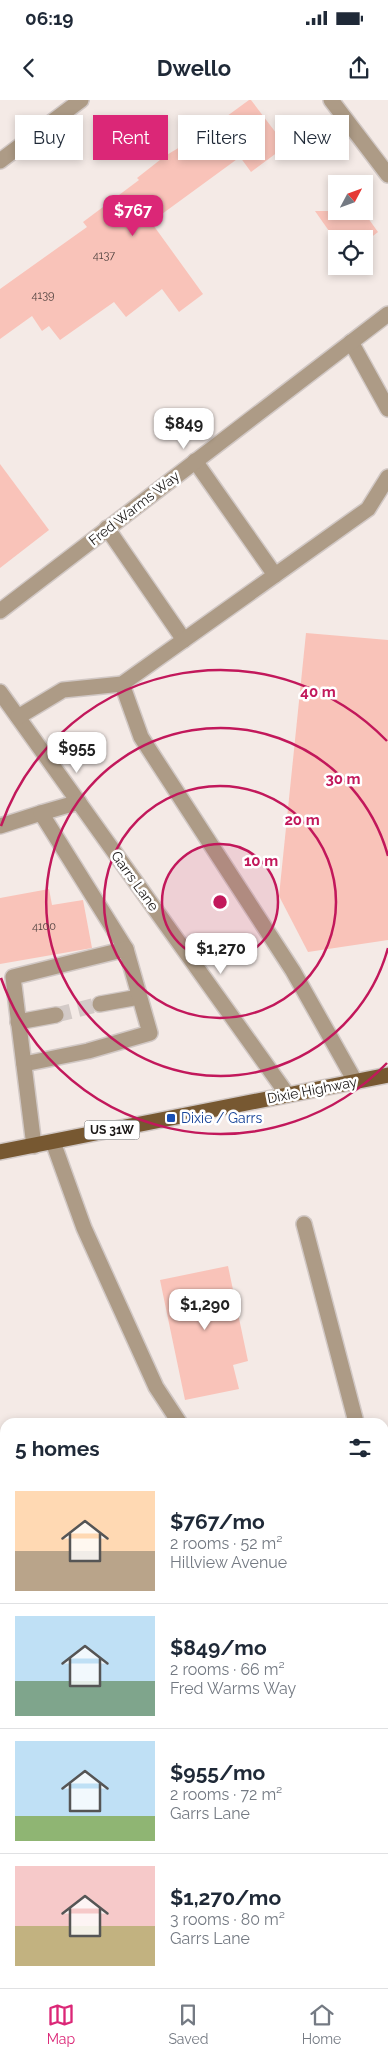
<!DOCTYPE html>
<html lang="en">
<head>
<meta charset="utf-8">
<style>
	:root { --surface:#fff; --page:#f6f6f7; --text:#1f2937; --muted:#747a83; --line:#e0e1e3; --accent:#db2777 }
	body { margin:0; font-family:Raleway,sans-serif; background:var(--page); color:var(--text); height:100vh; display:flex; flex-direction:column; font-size:19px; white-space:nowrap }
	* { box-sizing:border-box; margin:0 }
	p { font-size:16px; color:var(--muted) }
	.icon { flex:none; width:28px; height:28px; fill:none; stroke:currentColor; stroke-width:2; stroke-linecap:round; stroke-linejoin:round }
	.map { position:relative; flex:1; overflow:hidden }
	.side { position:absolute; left:0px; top:1318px; width:389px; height:571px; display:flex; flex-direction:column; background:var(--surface); border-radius:15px 15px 0 0; box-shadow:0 2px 8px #0003 }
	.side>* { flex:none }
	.banner { position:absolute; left:15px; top:15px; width:359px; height:45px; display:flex; gap:10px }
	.needle { width:32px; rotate:49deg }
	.fabs { position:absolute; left:328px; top:75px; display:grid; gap:10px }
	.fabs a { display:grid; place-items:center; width:45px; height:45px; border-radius:0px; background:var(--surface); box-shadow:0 2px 8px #0003; font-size:25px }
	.price { position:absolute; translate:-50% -42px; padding:0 11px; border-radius:10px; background:#fff; color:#222; font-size:16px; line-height:32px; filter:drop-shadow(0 1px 2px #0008) }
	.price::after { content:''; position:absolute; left:50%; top:30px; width:15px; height:11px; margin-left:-8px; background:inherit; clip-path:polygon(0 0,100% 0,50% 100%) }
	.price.selected { background:var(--accent); color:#fff }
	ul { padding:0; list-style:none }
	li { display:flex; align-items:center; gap:15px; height:125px; padding:0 15px }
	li+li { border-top:1px solid var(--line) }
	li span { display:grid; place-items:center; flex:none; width:140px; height:100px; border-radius:0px; color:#555 }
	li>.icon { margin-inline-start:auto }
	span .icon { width:60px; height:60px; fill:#fffc; stroke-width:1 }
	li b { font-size:21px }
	h2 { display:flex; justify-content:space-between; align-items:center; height:60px; padding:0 15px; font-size:21px }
	.chip { padding:0 18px; border-radius:0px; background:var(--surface); box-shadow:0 2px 8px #0003; font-size:18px; line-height:45px }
	.chip.selected { background:var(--accent); color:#fff }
	.status { display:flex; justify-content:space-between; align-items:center; height:35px; padding:0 25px; background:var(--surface); direction:ltr }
	.status svg { height:14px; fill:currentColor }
	header { display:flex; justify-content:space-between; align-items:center; height:65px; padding:0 15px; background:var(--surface); font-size:22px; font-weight:700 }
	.dock { display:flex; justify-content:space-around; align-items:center; height:70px; border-top:1px solid var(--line); background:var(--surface); font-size:14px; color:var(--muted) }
	.dock a { display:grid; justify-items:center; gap:2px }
	.dock .selected { color:var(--accent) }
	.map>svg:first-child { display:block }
	.building { fill:#f9c3b9 }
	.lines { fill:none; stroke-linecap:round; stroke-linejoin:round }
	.minor-tunnel { stroke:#d3cac7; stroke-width:15; stroke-dasharray:15 8; stroke-linecap:butt }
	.minor-casing { stroke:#d1c8c5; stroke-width:18 }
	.major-casing { stroke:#d1c8c5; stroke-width:18 }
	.minor { stroke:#ad9b86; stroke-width:15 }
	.major { stroke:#775831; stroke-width:15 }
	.ring { fill:none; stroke:#c2185b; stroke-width:2.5 }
	.transit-dot { fill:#1a4fb4; stroke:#fff; stroke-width:2 }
	.labels { text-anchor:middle; stroke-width:5; stroke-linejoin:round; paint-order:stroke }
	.number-label { font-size:11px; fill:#524340 }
	.shield { fill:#fff; stroke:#5f5d5d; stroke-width:1 }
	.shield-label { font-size:12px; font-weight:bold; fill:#1b1817 }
	.street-label { font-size:14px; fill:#1b1817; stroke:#fff }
	.transit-label { font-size:14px; fill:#164399; stroke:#fff; text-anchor:start }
	.centre { fill:#c2185b; stroke:#fff; stroke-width:2.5 }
	.ring-label { font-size:15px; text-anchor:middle; font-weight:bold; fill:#c2185b; stroke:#fff; stroke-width:5; stroke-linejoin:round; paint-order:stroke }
</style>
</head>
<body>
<div class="status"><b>06:19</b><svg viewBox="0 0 49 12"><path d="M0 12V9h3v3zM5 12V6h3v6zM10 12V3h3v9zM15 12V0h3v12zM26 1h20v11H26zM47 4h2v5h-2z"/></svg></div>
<header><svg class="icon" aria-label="back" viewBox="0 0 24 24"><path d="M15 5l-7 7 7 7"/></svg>Dwello<svg class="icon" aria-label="share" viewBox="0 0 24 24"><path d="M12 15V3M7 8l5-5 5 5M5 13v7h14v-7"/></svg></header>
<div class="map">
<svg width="388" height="1888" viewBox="0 0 388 1888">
	<rect width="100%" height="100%" fill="#f4eae6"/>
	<g class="building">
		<polygon points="249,0 251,0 286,46 251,72 240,57 151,122 203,194 179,212 162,189 126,217 114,202 60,240 49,226 42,231 32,216 0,239 0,189 87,127 83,122 139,80 137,78 165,56 180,47 182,49"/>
		<polygon points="315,111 363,111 378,132 364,143 364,139 336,139 336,141"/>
		<polygon points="0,364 49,430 0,468"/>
		<polygon points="306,533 388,540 388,840 308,852 279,796"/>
		<polygon points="49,789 52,805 83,800 92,848 0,864 0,798"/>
		<polygon points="228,1166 248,1261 233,1265 239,1289 185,1300 160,1180"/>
	</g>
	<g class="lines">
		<polyline class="minor-tunnel" points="56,915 100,904"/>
		<g class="minor-casing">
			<g id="minor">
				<polyline points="331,0 388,75"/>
				<polyline points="0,61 81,0"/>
				<polyline points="351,242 388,309"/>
				<polyline points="195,361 275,475"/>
				<polyline points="107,428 184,540"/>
				<polyline points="0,511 388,214"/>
				<polyline points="122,584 141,637 293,871 355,981"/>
				<polyline points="0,592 287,994"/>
				<polyline points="18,617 63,590 122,584 368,409 388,377"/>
				<polyline points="0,726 41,713"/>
				<polyline points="100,904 139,897"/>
				<polyline points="18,922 56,915"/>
				<polyline points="24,964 88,951 150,933 126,849 41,713 79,702"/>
				<polyline points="53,1042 84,1128 156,1287 179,1322"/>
				<polyline points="34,1046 13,877 126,849"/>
				<polyline points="304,1124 356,1322"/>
				<polyline points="384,1412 388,1411"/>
				<polyline points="0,1484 5,1485"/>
				<polyline points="384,1621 388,1617"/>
				<polyline points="87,1888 91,1884"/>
			</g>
		</g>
		<g class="major-casing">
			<polyline id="major" points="0,1052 388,975"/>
		</g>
		<use href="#minor" class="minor"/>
		<use href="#major" class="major"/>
	</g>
	<circle cx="220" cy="802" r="58" fill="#c2185b" fill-opacity=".12"/>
	<g class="ring">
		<circle cx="220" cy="802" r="58"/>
		<circle cx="220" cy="802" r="116"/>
		<path d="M388 848A174 174 0 1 1 388 756"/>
		<path d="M387 963A232 232 0 0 1 1 878M1 726A232 232 0 0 1 387 641"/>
	</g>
	<rect class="transit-dot" x="166" y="1013" width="10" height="10" rx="2.5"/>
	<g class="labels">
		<g class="number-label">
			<text x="104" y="159">4137</text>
			<text x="43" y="199">4139</text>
			<text x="44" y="830">4100</text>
		</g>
		<rect class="shield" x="84.5" y="1020.5" width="55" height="19" rx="4"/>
		<g class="shield-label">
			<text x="112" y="1034">US 31W</text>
		</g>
		<g class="street-label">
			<text transform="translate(134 408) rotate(-38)" y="5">Fred Warms Way</text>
			<text transform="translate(135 781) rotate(54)" y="5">Garrs Lane</text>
			<text transform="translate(312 990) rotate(-11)" y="5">Dixie Highway</text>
		</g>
		<g class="transit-label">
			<text x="181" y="1023">Dixie / Garrs</text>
		</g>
	</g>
	<circle cx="220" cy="802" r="8" class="centre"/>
	<g class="ring-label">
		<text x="318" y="597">40 m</text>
		<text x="343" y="684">30 m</text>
		<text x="302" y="725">20 m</text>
		<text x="261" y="766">10 m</text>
	</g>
</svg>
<div class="fabs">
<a><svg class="needle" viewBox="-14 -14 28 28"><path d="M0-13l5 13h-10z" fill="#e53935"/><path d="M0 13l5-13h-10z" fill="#747a83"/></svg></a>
<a><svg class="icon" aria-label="locate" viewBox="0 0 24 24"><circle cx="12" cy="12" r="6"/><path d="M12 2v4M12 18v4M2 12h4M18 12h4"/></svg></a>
</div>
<b class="price selected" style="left:133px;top:137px">$767</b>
<b class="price" style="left:184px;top:350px">$849</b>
<b class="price" style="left:77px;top:674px">$955</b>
<b class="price" style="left:221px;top:875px">$1,270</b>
<b class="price" style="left:205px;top:1231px">$1,290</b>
<div class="banner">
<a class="chip">Buy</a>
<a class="chip selected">Rent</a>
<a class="chip">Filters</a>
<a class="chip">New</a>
</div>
<section class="side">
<h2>5 homes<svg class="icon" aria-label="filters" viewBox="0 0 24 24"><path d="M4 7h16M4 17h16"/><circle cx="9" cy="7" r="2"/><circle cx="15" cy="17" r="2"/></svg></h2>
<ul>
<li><span style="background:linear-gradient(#ffd9b3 60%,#b9a48a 0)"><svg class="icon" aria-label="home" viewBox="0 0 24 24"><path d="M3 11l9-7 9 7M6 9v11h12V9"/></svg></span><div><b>$767/mo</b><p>2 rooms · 52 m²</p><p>Hillview Avenue</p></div></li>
<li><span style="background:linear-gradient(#bfe0f5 65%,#7fa58c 0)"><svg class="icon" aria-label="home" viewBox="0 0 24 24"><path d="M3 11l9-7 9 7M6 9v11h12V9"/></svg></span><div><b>$849/mo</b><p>2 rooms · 66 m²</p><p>Fred Warms Way</p></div></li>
<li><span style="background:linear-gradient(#bfe0f5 75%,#8fb573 0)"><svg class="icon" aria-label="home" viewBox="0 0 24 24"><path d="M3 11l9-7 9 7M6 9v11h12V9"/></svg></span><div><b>$955/mo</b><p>2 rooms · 72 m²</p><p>Garrs Lane</p></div></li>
<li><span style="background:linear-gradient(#f6c9c9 60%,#c2b280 0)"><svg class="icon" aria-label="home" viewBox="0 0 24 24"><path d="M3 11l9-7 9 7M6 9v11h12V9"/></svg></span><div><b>$1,270/mo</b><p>3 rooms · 80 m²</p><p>Garrs Lane</p></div></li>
</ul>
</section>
</div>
<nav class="dock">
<a class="selected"><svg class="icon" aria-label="map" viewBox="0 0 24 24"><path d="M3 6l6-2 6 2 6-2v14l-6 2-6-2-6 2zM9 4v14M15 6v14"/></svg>Map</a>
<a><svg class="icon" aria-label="saved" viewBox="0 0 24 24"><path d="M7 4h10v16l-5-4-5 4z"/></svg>Saved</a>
<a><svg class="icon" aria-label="home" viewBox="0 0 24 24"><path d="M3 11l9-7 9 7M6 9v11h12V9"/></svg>Home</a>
</nav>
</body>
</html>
